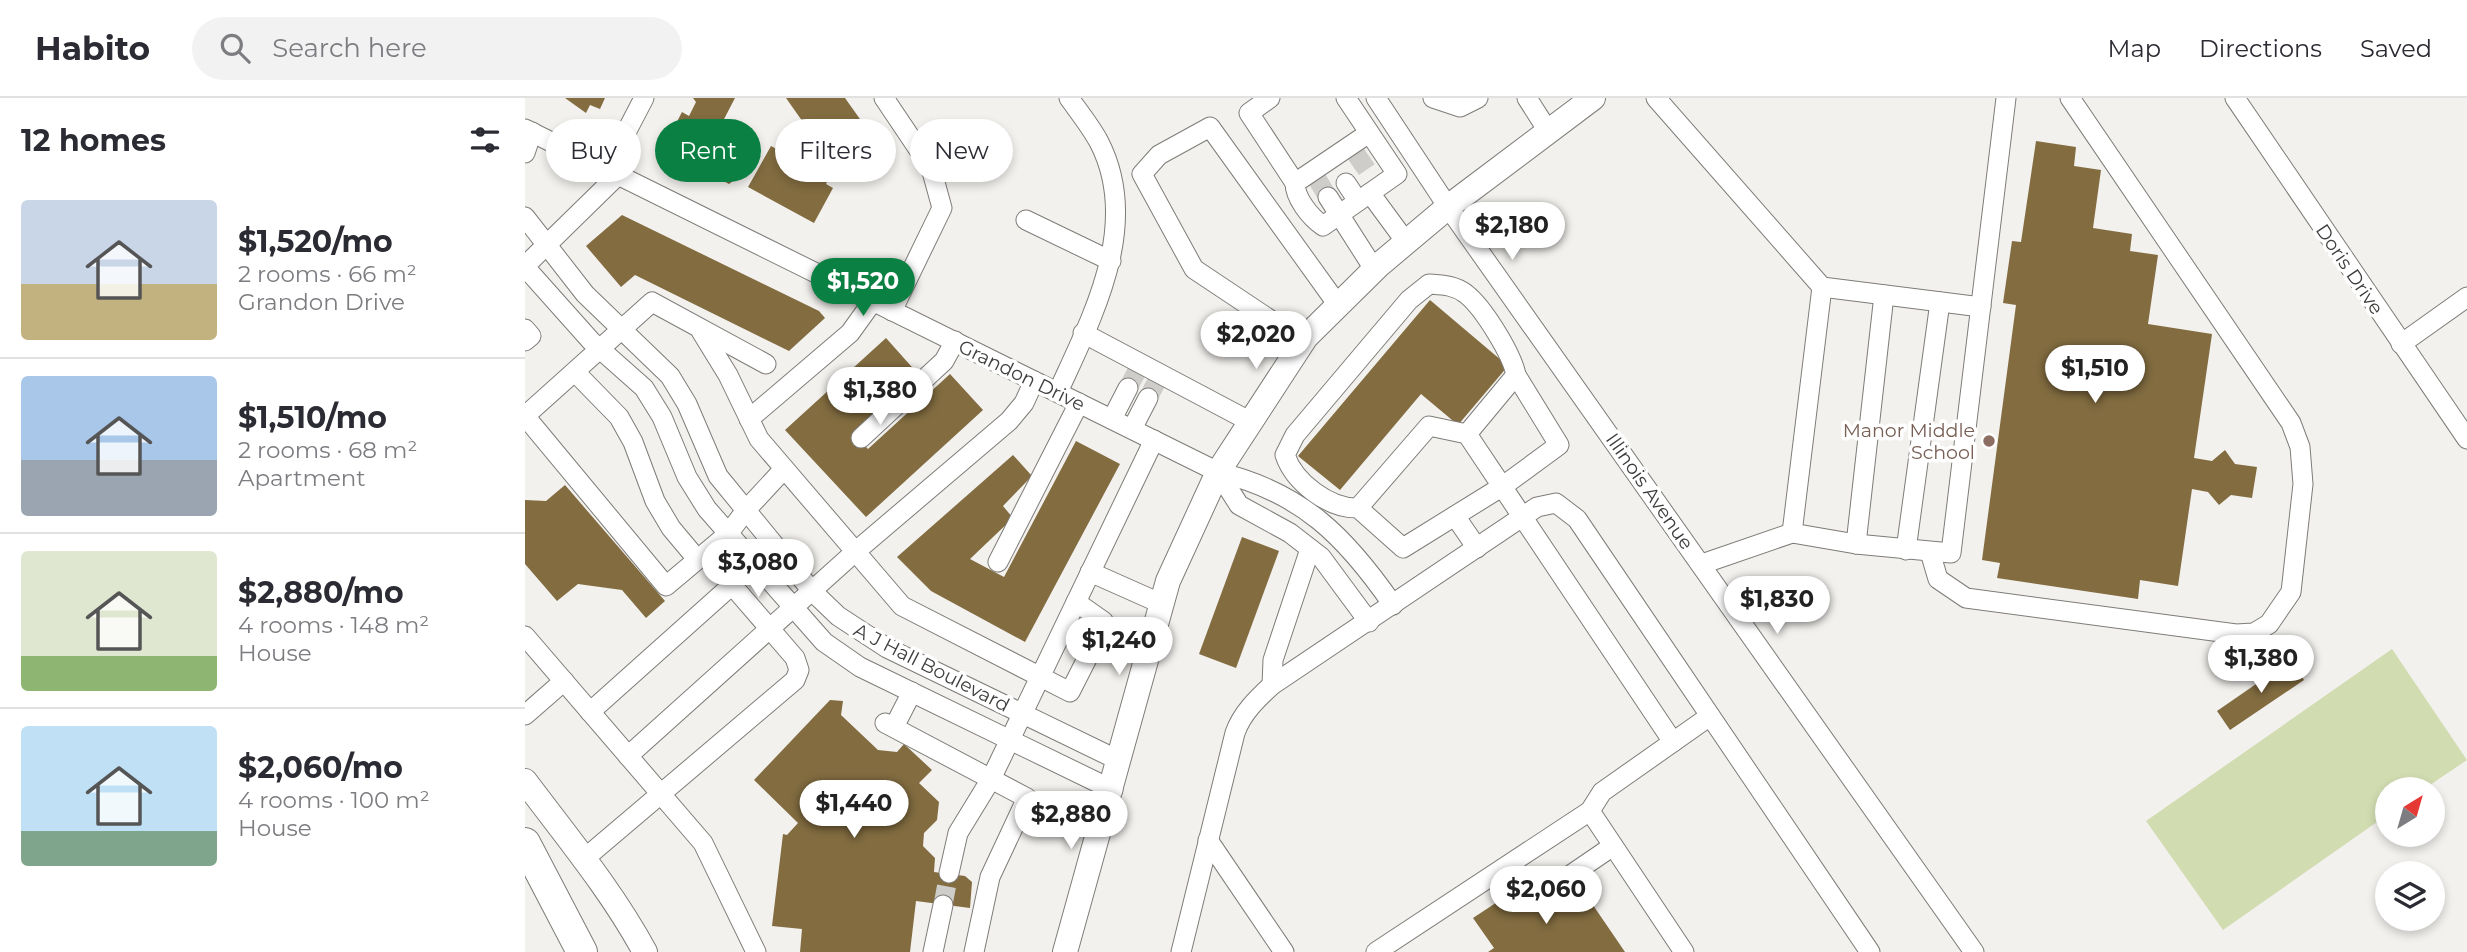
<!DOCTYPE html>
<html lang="en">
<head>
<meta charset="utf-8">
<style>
	:root { --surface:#fff; --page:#f2f2f3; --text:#2b2b33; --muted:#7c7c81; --line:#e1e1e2; --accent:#0b8043 }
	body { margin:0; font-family:Montserrat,sans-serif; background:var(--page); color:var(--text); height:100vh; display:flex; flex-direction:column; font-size:26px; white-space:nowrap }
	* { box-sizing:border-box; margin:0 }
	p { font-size:23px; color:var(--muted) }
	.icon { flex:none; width:38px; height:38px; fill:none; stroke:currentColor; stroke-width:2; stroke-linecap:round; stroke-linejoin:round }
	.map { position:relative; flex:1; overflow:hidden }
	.side { display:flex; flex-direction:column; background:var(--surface); width:525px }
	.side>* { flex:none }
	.banner { position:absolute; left:21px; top:21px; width:665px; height:63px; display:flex; gap:14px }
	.needle { width:46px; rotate:37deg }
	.controls { position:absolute; left:1850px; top:679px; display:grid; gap:14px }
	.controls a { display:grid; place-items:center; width:70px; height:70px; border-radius:50%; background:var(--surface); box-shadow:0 4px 10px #0003; font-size:35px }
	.price { position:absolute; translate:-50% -60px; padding:0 16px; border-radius:24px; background:#fff; color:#222; font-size:23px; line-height:46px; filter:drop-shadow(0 2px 4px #0008) }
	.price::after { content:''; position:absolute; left:50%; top:42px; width:21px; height:16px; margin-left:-10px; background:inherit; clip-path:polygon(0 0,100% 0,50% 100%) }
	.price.current { background:var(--accent); color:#fff }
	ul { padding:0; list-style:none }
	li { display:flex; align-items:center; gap:21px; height:175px; padding:0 21px }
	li+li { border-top:2px solid var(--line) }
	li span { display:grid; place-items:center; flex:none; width:196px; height:140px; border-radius:7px; color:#555 }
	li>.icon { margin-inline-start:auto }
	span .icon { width:84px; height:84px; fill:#fffc; stroke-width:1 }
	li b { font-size:30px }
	h2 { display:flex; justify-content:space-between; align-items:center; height:84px; padding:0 21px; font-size:30px }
	.chip { padding:0 24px; border-radius:32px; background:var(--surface); box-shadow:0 4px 10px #0003; font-size:24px; line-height:63px }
	.chip.current { background:var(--accent); color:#fff }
	header { display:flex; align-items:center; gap:42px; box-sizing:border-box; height:98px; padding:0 35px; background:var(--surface); border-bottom:2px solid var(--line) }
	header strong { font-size:33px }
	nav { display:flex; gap:38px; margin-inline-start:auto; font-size:24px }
	.search { width:490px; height:63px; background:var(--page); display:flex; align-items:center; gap:18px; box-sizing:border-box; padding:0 24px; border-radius:38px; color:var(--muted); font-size:26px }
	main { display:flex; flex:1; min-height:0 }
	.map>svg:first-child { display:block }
	.green { fill:#d2dcb1 }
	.building { fill:#826c40 }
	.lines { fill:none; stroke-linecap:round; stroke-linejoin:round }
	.minor-tunnel { stroke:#cfcdca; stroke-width:19; stroke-dasharray:19 10; stroke-linecap:butt }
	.minor-casing { stroke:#7e7c78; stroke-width:21 }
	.major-casing { stroke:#7e7c78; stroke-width:26 }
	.highway-casing { stroke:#7e7c78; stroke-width:32 }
	.minor { stroke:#fff; stroke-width:19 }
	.major { stroke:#fff; stroke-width:24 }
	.highway { stroke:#fff; stroke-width:30 }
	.education-dot { fill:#8d6e63; stroke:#fff; stroke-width:2.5 }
	.labels { text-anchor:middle; stroke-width:7; stroke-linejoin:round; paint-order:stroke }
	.street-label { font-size:19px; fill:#3e3d3b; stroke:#fff }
	.education-label { font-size:19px; fill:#785e54; stroke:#fff; text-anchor:end }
</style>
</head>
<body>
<header>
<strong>Habito</strong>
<div class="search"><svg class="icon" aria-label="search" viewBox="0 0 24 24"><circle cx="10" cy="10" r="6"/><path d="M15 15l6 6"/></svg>Search here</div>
<nav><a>Map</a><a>Directions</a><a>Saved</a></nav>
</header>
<main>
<section class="side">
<h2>12 homes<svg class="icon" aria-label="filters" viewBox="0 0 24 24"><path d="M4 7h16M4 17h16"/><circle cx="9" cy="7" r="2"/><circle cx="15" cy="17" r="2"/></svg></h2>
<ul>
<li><span style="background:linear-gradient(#c9d6e8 60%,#c2b280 0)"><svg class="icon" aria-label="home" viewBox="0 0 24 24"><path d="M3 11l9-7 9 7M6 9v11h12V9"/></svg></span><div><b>$1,520/mo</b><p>2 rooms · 66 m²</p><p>Grandon Drive</p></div></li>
<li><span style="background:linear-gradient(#a9c7e8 60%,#9aa5b1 0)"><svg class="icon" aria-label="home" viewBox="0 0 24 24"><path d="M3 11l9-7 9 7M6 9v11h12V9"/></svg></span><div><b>$1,510/mo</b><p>2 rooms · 68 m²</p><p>Apartment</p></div></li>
<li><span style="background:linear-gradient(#dfe7d0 75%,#8fb573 0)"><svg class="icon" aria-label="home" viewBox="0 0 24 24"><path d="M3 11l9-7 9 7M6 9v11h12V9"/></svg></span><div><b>$2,880/mo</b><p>4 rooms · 148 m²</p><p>House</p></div></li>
<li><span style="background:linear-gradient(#bfe0f5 75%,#7fa58c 0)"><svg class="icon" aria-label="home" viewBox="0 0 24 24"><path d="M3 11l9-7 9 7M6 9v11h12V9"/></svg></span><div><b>$2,060/mo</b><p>4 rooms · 100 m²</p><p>House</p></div></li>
</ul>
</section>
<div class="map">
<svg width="1942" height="854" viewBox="0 0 1942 854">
	<rect width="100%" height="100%" fill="#f3f1ee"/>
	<polygon class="green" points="1867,551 1942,662 1899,691 1862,691 1862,717 1698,832 1621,723"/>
	<g class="building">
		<polygon points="40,0 80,0 75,11 65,7 61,15"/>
		<polygon points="168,0 210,0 197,25 231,43 212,80 204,86 150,57 141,45 157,14 164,18 171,4"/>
		<polygon points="261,0 320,0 352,45 343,61 321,77 311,71"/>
		<polygon points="1511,43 1551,49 1549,68 1576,72 1568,130 1607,136 1605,153 1633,157 1623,226 1687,236 1669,360 1687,363 1700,352 1710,366 1732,369 1727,400 1706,397 1694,407 1683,394 1667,391 1653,488 1615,482 1613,501 1472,480 1475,465 1457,462 1491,207 1478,205 1487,143 1496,144"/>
		<polygon points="246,48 304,80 301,86 308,90 289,125 223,89"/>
		<polygon points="97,117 294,213 300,220 264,253 110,177 96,189 61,148"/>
		<polygon points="905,202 983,268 933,327 896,296 815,392 773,358"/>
		<polygon points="361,240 394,277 329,336 343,351 425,276 458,312 341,419 260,332"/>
		<polygon points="551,343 595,366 500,544 406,493 372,459 488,357 507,378 478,408 488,420 445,461 479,479"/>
		<polygon points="40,387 140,503 121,520 97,492 53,486 32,503 0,466 0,402 21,403"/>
		<polygon points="717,439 754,453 711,570 674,556"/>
		<polygon points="1766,562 1779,582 1705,632 1692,613"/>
		<polygon points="305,602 318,603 316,617 353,652 372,654 379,646 407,672 394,685 414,704 412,722 399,735 398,748 410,760 409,774 440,778 447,784 445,810 391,803 385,854 275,854 277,831 247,828 258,736 262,737 273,725 229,682"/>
		<polygon points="1001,785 1022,815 1057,791 1100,854 963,854 969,850 948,820"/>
	</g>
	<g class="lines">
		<g class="minor-tunnel">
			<polyline points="831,56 842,72"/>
			<polyline points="792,81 803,99"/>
			<polyline points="603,290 612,273"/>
			<polyline points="623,300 632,283"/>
			<polyline points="418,807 424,775"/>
		</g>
		<g class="minor-casing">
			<g id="minor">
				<polyline points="359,0 406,70 417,110 367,213"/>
				<path d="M745,0l-21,15 46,70c0,15 15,34 28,43l74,-52 -51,-76"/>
				<polyline points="851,0 923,109 1449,854"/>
				<polyline points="908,0 935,9 953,0"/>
				<polyline points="1002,0 1023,33"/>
				<polyline points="1131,0 1297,189 1456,209"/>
				<polyline points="1710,0 1942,341"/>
				<path d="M0,31l693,343c84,20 128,65 175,133"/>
				<polyline points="0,55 7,34"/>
				<polyline points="82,71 119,0"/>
				<polyline points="770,85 844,35"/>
				<polyline points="821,85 833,103"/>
				<polyline points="845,95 881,144"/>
				<polyline points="803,99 849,171"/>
				<polyline points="0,119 60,196 145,278 162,306 193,378 287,493 313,518 362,550 595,663"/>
				<polyline points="501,122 586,163"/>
				<polyline points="0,168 93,77"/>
				<polyline points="0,169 66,243 119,290 137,319 162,379 182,411 299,544 335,569 588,692"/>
				<polyline points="0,231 6,238 0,243"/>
				<polyline points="176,233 203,277 234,341 377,508 545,594 575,535 578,523 551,504"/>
				<polyline points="558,235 726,324"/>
				<polyline points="777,243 669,171 617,76 634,57 685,29 813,207"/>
				<polyline points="1876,246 1942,199"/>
				<polyline points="241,266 127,204 0,318 141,488 203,436 221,412 259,371"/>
				<polyline points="51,275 94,319 108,344 130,403 146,430 172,461"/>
				<path d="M533,294c34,-75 84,-167 41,-250 -8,-15 -20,-30 -30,-44"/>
				<polyline points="224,321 325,235 348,203"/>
				<polyline points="587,321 603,290"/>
				<polyline points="607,331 623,300"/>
				<polyline points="942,336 991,277"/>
				<polyline points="336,340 419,263 430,243"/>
				<polyline points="693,374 714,407 765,435 796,459 844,524"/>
				<path d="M833,410c-29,1 -64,-26 -73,-53l10,-20 114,-135 20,-16c13,1 26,1 37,10 17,13 46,60 50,81l43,70 -56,41 -100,62 -45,-40 71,-82 38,8 206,308"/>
				<polyline points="930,418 952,450"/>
				<polyline points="1267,435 1297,189"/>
				<polyline points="1331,446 1359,197"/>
				<polyline points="1381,452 1415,204"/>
				<polyline points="1405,454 1413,481 1441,500 1711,536 1729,535 1744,526 1766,494 1778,386 1775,349 1766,325 1545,0"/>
				<polyline points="473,464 554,305"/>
				<polyline points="1177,466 1267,435 1331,446 1426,455 1481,0"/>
				<polyline points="565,474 637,506"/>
				<polyline points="0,538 178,745 231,854"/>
				<polyline points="747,587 748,562 785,451"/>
				<polyline points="0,617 39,583"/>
				<polyline points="360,625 502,700 465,779 449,854"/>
				<polyline points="369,629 387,594"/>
				<polyline points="103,658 330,454 484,323 499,305 509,283"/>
				<polyline points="1065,713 1159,854"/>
				<polyline points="683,742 759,854"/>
				<polyline points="59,761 270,582 274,572 270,560 207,487 65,614"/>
				<polyline points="424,775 433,735 466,681 629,342"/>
				<polyline points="1022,793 1088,748"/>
				<polyline points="408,854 418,807"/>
				<path d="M656,854l54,-219c7,-20 22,-34 37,-48l265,-178 19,-4 21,16 293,433"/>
				<polyline points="851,854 1065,713 1077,694 1185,618"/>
			</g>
		</g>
		<g class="major-casing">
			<g id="major">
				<path d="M0,683c42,56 87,110 120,171"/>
				<polyline points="540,854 643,483 693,374 781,239 854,167 923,109 1068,0"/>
			</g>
		</g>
		<g class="highway-casing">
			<polyline id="highway" points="0,745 57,854"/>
		</g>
		<use href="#minor" class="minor"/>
		<use href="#major" class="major"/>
		<use href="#highway" class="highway"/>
	</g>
	<circle class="education-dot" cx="1464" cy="343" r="7"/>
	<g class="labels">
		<g class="street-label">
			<text transform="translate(1825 171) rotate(56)" y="7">Doris Drive</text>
			<text transform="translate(497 277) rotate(26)" y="7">Grandon Drive</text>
			<text transform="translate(1125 393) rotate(55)" y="7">Illinois Avenue</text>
			<text transform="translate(407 569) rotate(27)" y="7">A J Hall Boulevard</text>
		</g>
		<g class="education-label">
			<text x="1450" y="339">Manor Middle<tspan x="1450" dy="22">School</tspan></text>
		</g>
	</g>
</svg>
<div class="controls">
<a><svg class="needle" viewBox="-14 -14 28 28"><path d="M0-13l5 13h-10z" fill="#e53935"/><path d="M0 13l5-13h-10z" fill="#7c7c81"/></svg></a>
<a><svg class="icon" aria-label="layers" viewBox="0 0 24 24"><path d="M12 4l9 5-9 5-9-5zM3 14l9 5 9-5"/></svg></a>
</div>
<b class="price" style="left:987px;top:164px">$2,180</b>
<b class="price current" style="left:338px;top:220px">$1,520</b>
<b class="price" style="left:731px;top:273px">$2,020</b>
<b class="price" style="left:1570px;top:307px">$1,510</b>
<b class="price" style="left:355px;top:329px">$1,380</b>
<b class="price" style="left:233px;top:501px">$3,080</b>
<b class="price" style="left:1252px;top:538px">$1,830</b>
<b class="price" style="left:594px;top:579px">$1,240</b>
<b class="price" style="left:1736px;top:597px">$1,380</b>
<b class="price" style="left:329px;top:742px">$1,440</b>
<b class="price" style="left:546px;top:753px">$2,880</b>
<b class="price" style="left:1021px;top:828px">$2,060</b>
<div class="banner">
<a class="chip">Buy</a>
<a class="chip current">Rent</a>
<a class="chip">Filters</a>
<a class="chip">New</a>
</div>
</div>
</main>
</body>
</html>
